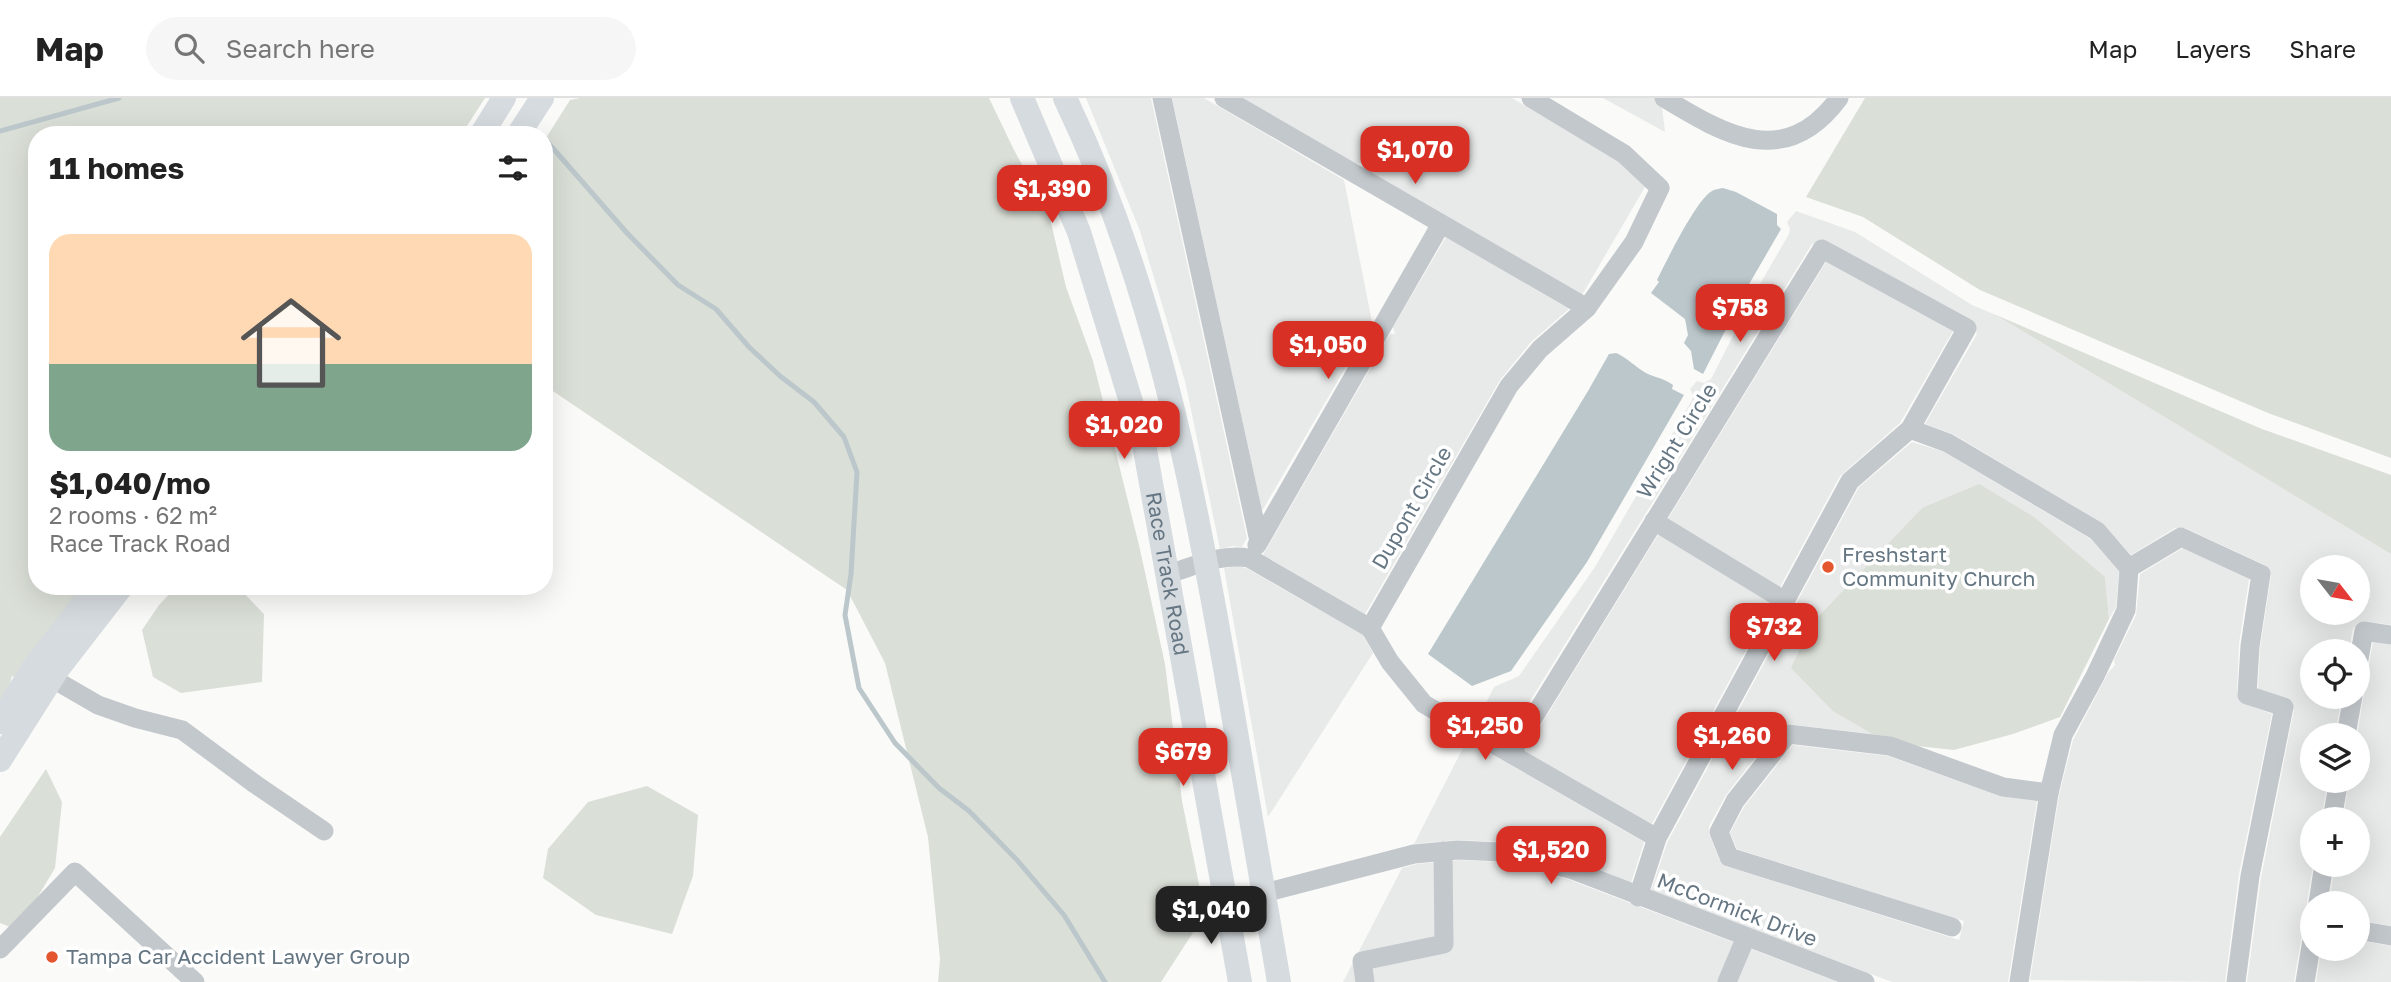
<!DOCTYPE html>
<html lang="en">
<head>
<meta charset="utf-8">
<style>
	:root { --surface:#fff; --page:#f6f6f6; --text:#222; --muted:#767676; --line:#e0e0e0; --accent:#d93025 }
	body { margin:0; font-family:"Golos Text",sans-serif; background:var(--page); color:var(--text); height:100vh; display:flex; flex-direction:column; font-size:26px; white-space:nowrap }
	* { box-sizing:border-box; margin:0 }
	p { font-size:23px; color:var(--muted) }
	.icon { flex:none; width:38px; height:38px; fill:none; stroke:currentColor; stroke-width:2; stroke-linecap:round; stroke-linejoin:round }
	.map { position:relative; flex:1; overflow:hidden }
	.details { position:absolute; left:28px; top:28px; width:525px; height:469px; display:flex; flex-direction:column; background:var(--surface); border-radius:28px; box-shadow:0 7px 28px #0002 }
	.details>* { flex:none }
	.needle { width:46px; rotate:121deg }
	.tools { position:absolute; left:2300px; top:457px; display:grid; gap:14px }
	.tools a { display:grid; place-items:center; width:70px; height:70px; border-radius:50%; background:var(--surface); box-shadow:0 7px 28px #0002; font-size:35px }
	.price { position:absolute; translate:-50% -60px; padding:0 16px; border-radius:14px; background:var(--accent); color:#fff; font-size:23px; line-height:46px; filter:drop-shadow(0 2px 4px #0008) }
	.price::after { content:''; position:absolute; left:50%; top:42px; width:21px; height:16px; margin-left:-10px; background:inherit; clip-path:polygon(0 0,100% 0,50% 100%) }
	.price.selected { background:#222; color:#fff }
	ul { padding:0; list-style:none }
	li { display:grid; align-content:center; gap:14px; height:371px; padding:0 21px }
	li+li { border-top:2px solid var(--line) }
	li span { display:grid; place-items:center; height:217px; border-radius:21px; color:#555 }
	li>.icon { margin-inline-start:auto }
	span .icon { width:126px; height:126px; fill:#fffc; stroke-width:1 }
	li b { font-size:30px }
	h2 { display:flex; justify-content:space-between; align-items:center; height:84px; padding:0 21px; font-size:30px }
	header { display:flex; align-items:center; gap:42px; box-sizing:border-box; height:98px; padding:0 35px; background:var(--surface); border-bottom:2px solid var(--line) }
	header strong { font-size:33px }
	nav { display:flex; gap:38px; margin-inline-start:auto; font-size:24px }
	.search { width:490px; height:63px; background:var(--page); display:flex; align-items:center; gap:18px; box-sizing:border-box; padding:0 24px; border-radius:38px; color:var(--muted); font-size:26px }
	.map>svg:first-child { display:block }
	.built { fill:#e8e9e9; fill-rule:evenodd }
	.green { fill:#dadfd7 }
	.water { fill:#bbc7cb }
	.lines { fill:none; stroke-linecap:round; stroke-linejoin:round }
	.stream { stroke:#bbc7cb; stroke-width:5 }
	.minor { stroke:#c3c8cc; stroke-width:19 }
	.major { stroke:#d6dbdf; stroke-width:24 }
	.poi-dot { fill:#e4572e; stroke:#fff; stroke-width:2.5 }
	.labels { text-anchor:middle; stroke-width:7; stroke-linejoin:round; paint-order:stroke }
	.street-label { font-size:21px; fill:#657683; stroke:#fff }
	.poi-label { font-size:21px; fill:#657683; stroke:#fff; text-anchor:start }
</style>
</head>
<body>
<header>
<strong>Map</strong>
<div class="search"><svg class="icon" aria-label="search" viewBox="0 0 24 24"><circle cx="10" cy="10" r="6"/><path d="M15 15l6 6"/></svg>Search here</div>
<nav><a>Map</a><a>Layers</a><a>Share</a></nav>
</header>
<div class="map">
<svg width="2391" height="884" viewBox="0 0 2391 884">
	<rect width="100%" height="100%" fill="#fafaf8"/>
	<g class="built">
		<polygon points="1086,0 1151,0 1247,440 1242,449 1233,448 1220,451 1185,283 1140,133"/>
		<polygon points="1172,0 1204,0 1344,82 1372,224 1262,413"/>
		<polygon points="1242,0 1512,0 1618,63 1645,89 1582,197 1363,70 1362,65 1355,66"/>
		<polygon points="1603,0 1661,0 1665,34"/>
		<path d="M1796,113l59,21 117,73 24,10 395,239v71l-27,-4 -11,7 -4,23h-37v45l30,1 -7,38h-23v45l16,1 -7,38h-9v45l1,1 -19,117h-47l14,-104 33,-168 -7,-12 -29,-9 2,-41 11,-72 -6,-11 -80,-37h-10l-44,27 -29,-32 -149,-89 -28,-10 52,-90 -5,-14 -146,-79 -14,3 -306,496 -30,-17 18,-36 25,-11 76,-109 97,-167 1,-5 -3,-6 7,-8 7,2 7,-4 45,-88 33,-57 1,-5 -3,-7zM2312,469h45v45h-45z"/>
		<polygon points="1446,139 1569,211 1531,244 1500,282 1365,516 1263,457 1390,236 1395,236 1393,229"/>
		<polygon points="1826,164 1953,233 1900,325 1840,378 1652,726 1525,653"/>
		<polygon points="1912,344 1944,354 2091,441 2119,472 2116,509 2109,521 2105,479 1922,410 1812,525 1834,614 1872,636 1788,626 1779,629 1726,697 1709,728 1709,736 1719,761 1726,768 1959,842 1964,823 1737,751 1730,735 1744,709 1793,647 1888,658 2000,698 2037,703 2008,884 1892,884 1651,793 1667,745 1859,389"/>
		<polygon points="2183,450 2249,481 2239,546 2237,595 2245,606 2272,616 2239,776 2225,884 2030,882 2059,697 2073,642 2108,575 2115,567 2114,562 2136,517 2140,476"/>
		<polygon points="1237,468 1246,470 1362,536 1373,555 1268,719 1224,470"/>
		<polygon points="2373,544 2391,547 2391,828 2357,822 2357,805 2329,805 2335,767 2357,766 2357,721 2343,721 2349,683 2357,682 2357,637"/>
		<polygon points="1467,642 1644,744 1631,785 1571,762 1501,744 1458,742 1414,746"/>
		<polygon points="1460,762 1499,764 1567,781 1838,884 1343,884 1402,770 1417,766"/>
		<polygon points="2357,842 2391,848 2391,884 2316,884 2321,851 2357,850"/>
	</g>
	<g class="green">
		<polygon points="0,0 485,0 461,37 37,37 37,488 83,488 15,579 12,578 10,586 0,602"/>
		<polygon points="580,0 989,0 1014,52 1049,116 1066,189 1093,263 1139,447 1165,566 1182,703 1205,816 1161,884 938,884 940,861 928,739 885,565 847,492 544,287 544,43 570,2"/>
		<polygon points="1865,0 2391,0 2391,360 2268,315 1980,192 1863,119 1806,99"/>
		<polygon points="1996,217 2262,331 2391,377 2391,456"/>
		<polygon points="1979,386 2034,419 2105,479 2109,521 2060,619 2013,636 1954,652 1917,648 1892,639 1872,636 1834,614 1791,570 1812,525 1922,410"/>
		<polygon points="177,488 237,488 264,516 262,584 181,595 153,579 142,532 159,507"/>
		<polygon points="46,671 62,704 55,770 18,832 0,825 0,739"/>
		<polygon points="647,688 698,717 693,778 672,836 596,817 543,780 548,751 588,704"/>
	</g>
	<g class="water">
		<path d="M1723,90l13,4 41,22v11l4,4 -33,57 -45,88 -9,-5 -3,-18 -7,-8 4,-8 -3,-16 -34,-26 8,-11 -2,-2c9,-18 39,-80 55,-89 3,-2 7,-2 11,-3z"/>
		<path d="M1616,255c12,5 19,14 30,20 10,5 18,5 27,12l-1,4 12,6 -97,167 -76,109 -39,15 -44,-32 160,-263 21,-37z"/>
	</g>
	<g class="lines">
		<g class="stream">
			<polyline points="0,33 119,0"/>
			<polyline points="544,40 627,135 678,187 716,211 749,249 780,278 814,304 844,339 857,374 851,476 845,517 859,590 895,645 939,690 969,713 1017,762 1064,817 1105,884"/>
		</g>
		<g class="minor">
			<polyline points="1162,0 1259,443"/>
			<polyline points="1224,0 1587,210"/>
			<path d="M1664,0c61,37 121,73 175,0"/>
			<polyline points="1910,331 1948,345 2097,433 2129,470 2126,512 2095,578 2063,637 2049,695 2019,884"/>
			<polyline points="1654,423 1785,503"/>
			<polyline points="1257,447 1441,126"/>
			<polyline points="2129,470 2181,439 2261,476 2250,548 2247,597 2284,609 2250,778 2236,884"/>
			<path d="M1169,476c25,-8 53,-21 80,-16l121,70 139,-242 31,-37 47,-41 47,-66 26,-54 -36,-34 -93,-56"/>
			<polyline points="1370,530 1390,564 1424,606 1657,740"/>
			<polyline points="2357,572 2364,533 2391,537"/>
			<polyline points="41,574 98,607 135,620 182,632 255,686 324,733"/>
			<polyline points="2346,637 2353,598"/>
			<polyline points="1511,656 1822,151 1967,230 1910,331 1850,383 1657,740 1638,799"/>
			<polyline points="2332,721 2339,682"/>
			<polyline points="1226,805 1414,756 1458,752 1500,754 1570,771 1865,884"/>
			<polyline points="2318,805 2324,766"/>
			<polyline points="1952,829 1729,759 1719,734 1735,703 1788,636 1890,648 2003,689 2049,695"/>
			<polyline points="2357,832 2391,838"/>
			<polyline points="0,851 75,774 195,884"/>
			<polyline points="1365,884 1362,863 1444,846 1443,753"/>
			<polyline points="1727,884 1746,839"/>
			<polyline points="2305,884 2312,842"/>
		</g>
		<g class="major">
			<path id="s1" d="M1022,0l57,134 65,212 96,538"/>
			<path d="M1065,0c88,184 125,372 160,570 18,105 36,209 54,314"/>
			<polyline points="481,37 504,0"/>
			<polyline points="518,37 542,0"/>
			<polyline points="0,624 34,569 97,488"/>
			<polyline points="0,662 57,572 122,488"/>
		</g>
	</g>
	<g class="poi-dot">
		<circle cx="1828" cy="469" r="7"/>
		<circle cx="52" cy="859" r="7"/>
	</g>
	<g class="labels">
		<g class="street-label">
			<text transform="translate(1677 343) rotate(-58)" y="7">Wright Circle</text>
			<text transform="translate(1412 410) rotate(-60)" y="7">Dupont Circle</text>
			<text dy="7" stroke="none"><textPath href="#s1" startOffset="499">Race Track Road</textPath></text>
			<text transform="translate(1737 812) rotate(21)" y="7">McCormick Drive</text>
		</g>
		<g class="poi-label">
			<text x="1842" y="464">Freshstart<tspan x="1842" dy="24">Community Church</tspan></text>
			<text x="66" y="866">Tampa Car Accident Lawyer Group</text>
		</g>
	</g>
</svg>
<div class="tools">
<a><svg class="needle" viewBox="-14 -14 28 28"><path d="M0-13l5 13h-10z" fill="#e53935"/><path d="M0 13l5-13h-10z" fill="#767676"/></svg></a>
<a><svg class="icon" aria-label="locate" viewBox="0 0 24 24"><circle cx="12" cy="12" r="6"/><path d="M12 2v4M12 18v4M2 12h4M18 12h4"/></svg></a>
<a><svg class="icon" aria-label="layers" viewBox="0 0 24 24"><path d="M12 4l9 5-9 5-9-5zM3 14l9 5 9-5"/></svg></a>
<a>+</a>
<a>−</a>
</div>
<b class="price" style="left:1415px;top:88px">$1,070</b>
<b class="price" style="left:1052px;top:127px">$1,390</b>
<b class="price" style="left:1740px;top:246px">$758</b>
<b class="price" style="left:1328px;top:283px">$1,050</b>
<b class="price" style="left:1124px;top:363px">$1,020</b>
<b class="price" style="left:1774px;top:565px">$732</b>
<b class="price" style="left:1485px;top:664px">$1,250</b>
<b class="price" style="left:1732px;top:674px">$1,260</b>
<b class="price" style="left:1183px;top:690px">$679</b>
<b class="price" style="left:1551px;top:788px">$1,520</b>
<b class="price selected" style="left:1211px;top:848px">$1,040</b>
<section class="details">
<h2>11 homes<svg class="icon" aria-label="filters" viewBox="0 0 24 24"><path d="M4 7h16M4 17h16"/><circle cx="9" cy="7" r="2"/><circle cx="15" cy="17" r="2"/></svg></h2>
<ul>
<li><span style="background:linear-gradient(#ffd9b3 60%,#7fa58c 0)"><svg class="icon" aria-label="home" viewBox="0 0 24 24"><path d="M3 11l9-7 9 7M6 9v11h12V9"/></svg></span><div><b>$1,040/mo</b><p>2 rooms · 62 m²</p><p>Race Track Road</p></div></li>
</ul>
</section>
</div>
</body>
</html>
